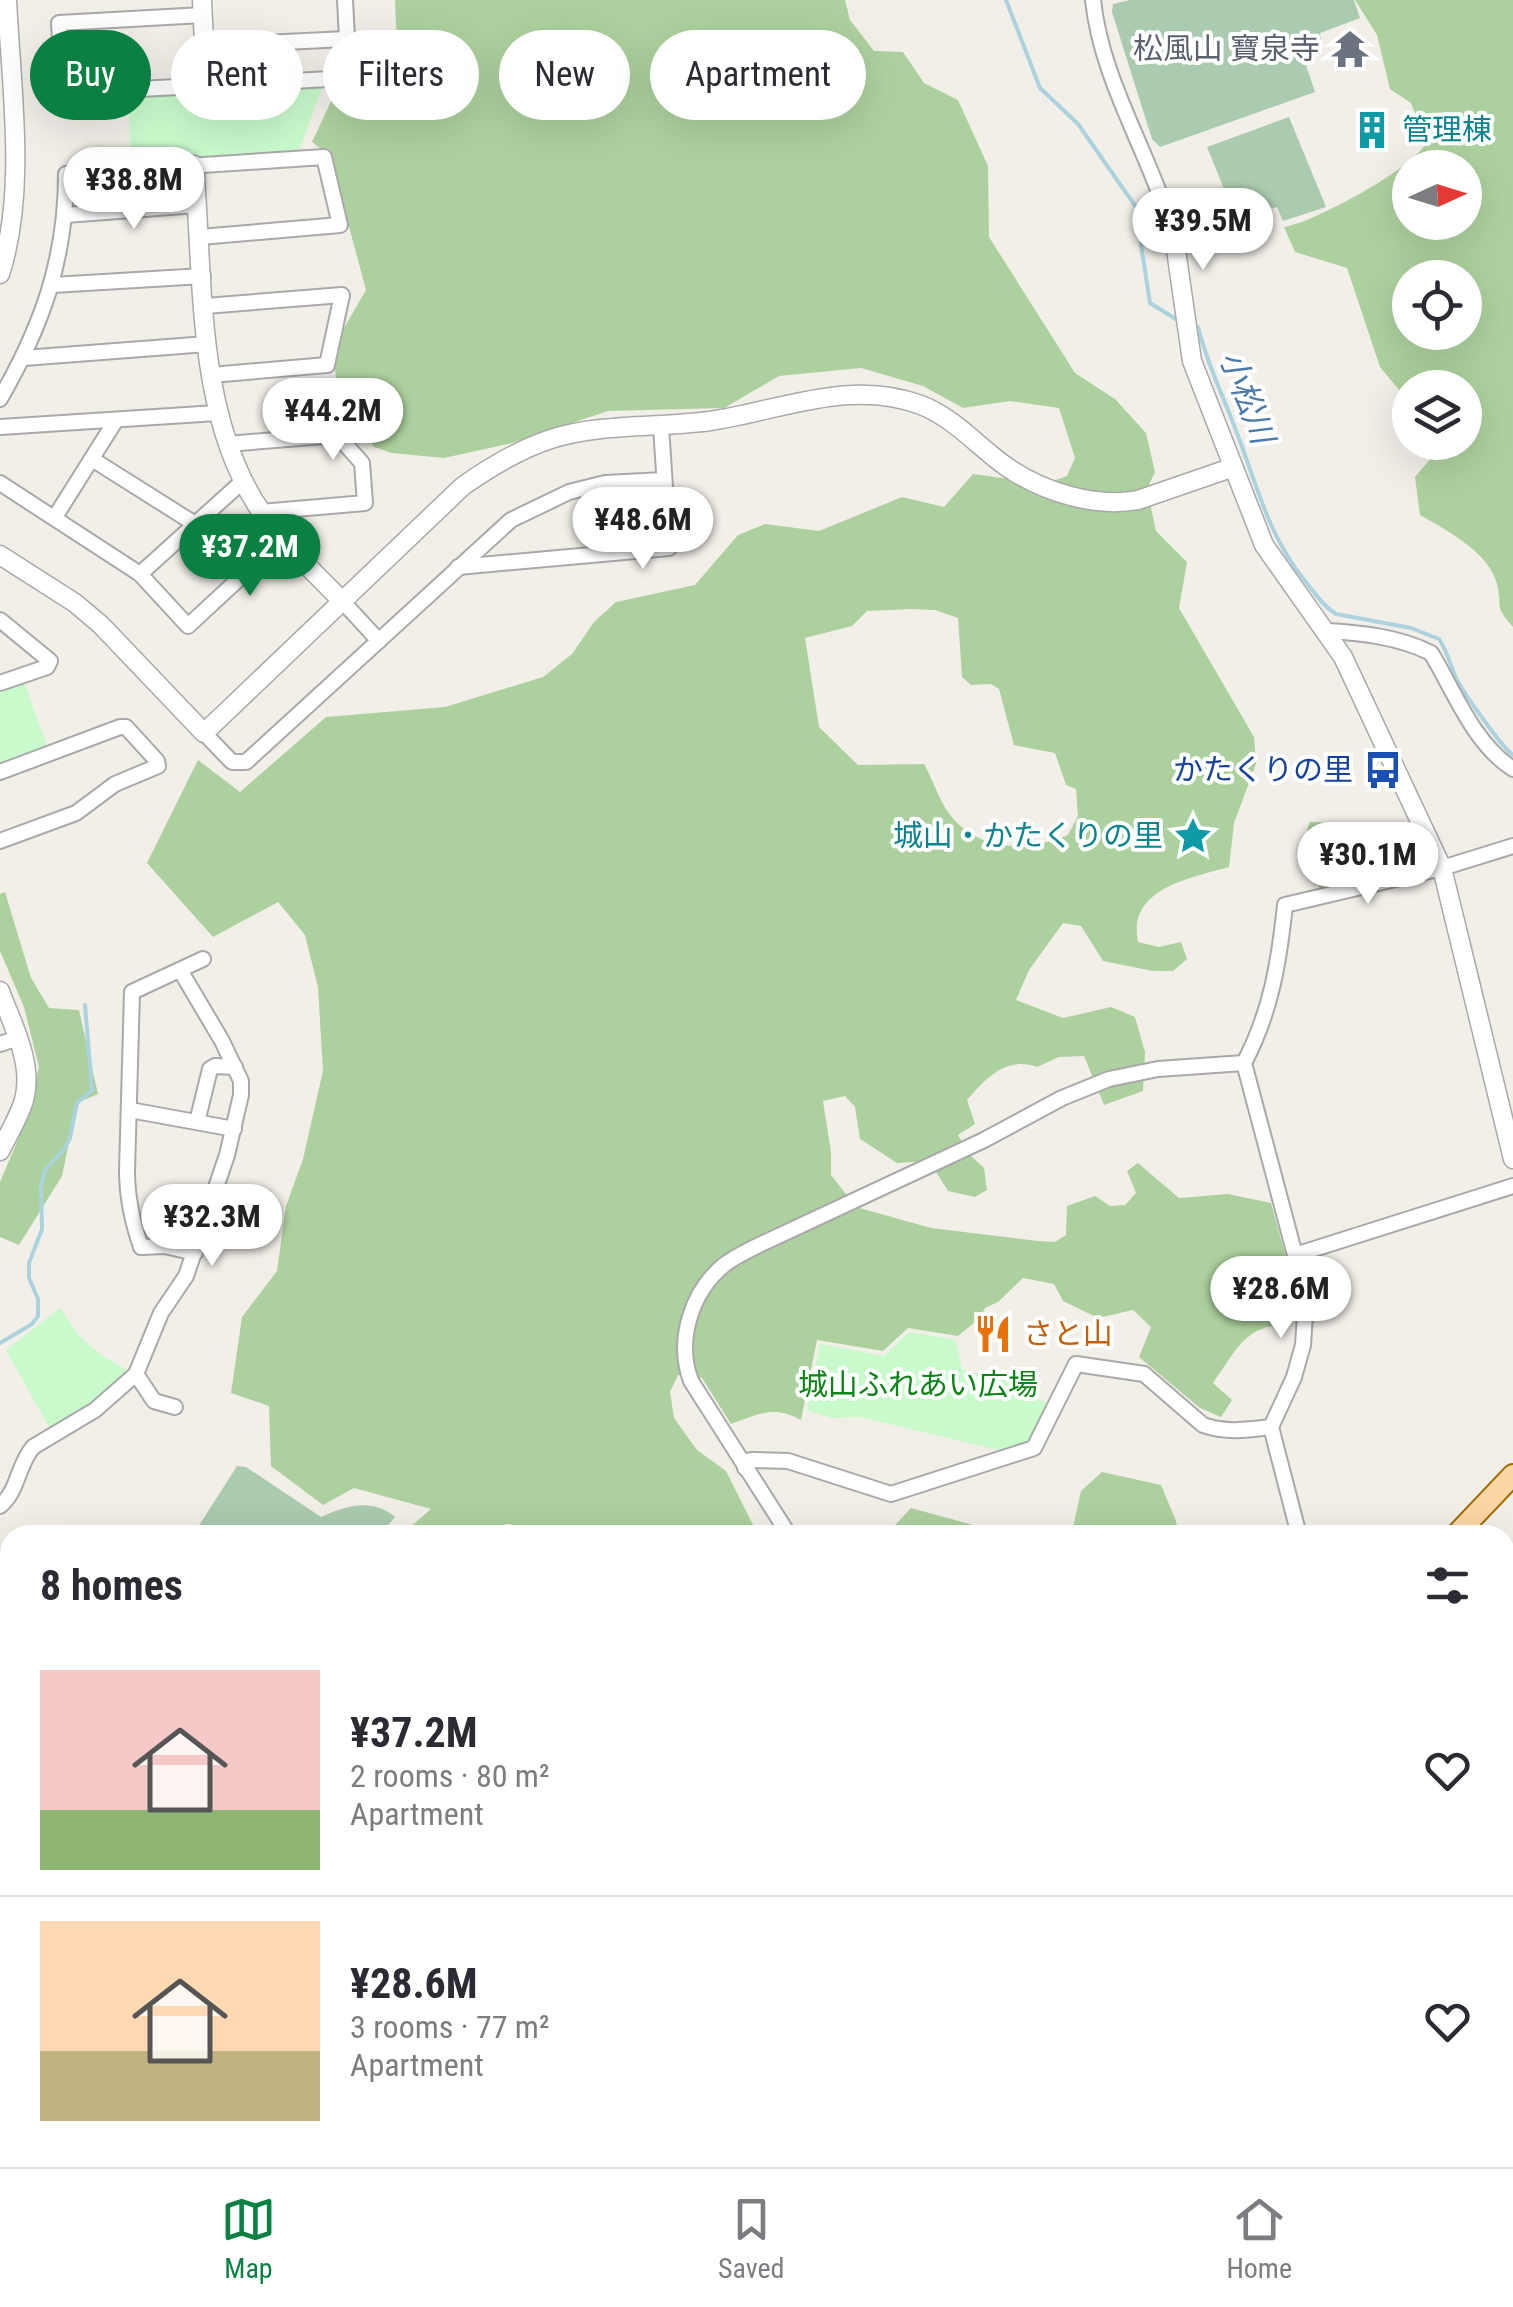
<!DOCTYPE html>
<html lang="en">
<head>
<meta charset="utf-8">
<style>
	:root { --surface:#fff; --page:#f2f2f3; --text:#2b2b33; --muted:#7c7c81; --line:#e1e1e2; --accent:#0b8043 }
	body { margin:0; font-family:"Roboto Condensed","Noto Sans JP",sans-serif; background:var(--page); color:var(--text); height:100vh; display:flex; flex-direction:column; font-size:38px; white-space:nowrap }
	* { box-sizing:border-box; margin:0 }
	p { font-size:32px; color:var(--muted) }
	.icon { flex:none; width:55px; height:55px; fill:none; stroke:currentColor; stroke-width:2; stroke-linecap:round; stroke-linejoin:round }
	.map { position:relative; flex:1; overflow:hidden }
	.sheet { position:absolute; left:0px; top:1525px; width:1515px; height:642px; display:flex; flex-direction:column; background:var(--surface); border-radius:30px 30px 0 0; box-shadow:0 10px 40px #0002 }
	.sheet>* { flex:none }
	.hud { position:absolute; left:30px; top:30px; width:1000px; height:90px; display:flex; gap:20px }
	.needle { width:65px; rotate:86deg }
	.tools { position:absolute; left:1392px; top:150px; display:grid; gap:20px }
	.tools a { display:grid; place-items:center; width:90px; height:90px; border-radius:50%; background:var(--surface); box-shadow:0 10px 40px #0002; font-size:50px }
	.price { position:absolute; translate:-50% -85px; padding:0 22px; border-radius:35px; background:#fff; color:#222; font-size:32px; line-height:65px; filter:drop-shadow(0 2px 5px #0008) }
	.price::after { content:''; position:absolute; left:50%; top:60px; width:30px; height:22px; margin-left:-15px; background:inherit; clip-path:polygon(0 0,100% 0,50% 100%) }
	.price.on { background:var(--accent); color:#fff }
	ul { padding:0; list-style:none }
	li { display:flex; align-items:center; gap:30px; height:250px; padding:0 40px }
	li+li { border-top:2px solid var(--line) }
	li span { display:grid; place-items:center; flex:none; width:280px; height:200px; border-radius:0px; color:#555 }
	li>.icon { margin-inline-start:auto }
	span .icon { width:120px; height:120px; fill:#fffc; stroke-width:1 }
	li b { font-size:42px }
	h2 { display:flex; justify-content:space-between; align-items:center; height:120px; padding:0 40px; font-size:42px }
	.pill { padding:0 35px; border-radius:45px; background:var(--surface); box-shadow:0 10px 40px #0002; font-size:35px; line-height:90px }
	.pill.on { background:var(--accent); color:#fff }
	.menu { display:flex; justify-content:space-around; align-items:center; height:140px; border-top:2px solid var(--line); background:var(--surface); font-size:28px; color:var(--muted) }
	.menu a { display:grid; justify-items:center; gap:5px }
	.menu .on { color:var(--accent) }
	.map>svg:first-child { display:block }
	.forest { fill:#add19e; fill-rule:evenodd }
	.cemetery { fill:#aacbaf }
	.park { fill:#c8facc }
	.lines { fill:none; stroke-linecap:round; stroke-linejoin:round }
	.stream { stroke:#aad3df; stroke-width:4 }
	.minor-casing { stroke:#a9a9a9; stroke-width:18 }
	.tertiary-casing { stroke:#a9a9a9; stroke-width:21 }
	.primary-casing { stroke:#a06b00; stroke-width:24 }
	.minor { stroke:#fff; stroke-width:14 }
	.tertiary { stroke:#fff; stroke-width:18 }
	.primary { stroke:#fcd6a4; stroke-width:20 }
	.labels { text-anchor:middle; stroke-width:8; stroke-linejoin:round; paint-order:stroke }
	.worship-label { font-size:30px; fill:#5b616d; stroke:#fff; text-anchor:end }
	.culture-label { font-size:30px; fill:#0d838f; stroke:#fff; text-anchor:start }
	.transit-label { font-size:30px; fill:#164399; stroke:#fff; text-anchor:end }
	.food-label { font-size:30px; fill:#c56008; stroke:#fff; text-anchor:start }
	.park-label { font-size:30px; fill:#0c8416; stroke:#fff }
	.water-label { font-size:32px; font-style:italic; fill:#4a7aab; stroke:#fff }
</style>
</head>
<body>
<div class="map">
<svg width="1513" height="2167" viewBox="0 0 1513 2167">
	<rect width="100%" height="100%" fill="#f2efe9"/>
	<g class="forest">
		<path d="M395,0h450l5,20 24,31 29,1 21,31 34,17 30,66 1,71 86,136 40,26 31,34 9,39 -8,17 9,42 31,31 -8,46 75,129 2,27 -22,59 -5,44c-38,11 -102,21 -91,75l21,5 22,-5 6,17 -14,12h-20l-50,-10 -22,-35 -18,-3 -34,47 -13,30 47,18 48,-11 24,10 10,35 -2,39 -39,14 -20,-49 -25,1 -22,10c-31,-11 -51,11 -70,33l8,24 -17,11 11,19 15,14 3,22 -12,7 -27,-6 -19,-30 -32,2 -37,-24 -5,-32 -10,-11 -22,5 8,51v23l25,32 75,21 107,13 17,1 11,-7 1,-29 28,-10 15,10 15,-1 11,-12 -9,-22 11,-8 41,35 49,-4 43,9 26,93 -14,29c-39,1 -49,29 -70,58l19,17 -11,17 -21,-9 -61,-51 12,-30 -18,-17 -35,8 -35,-17 -9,-17 -31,-6 -25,24 -13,6 -5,10 -22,18 -50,-8 -25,23 -66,-11 -16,80c-28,-15 -42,-6 -70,4l-29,-46 -24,-3 -8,17 4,26 23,32 29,21 32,64h-172l-78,-11 -28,4 -10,7h-69l30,-26 -77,-21 -31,17 -52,-39 -2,-60 -38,-13 11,-76 35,-46 9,-65 17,-47 20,-88 -5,-84 -13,-52 -27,-33 -65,35 -66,-74 51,-103 42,32 86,-75 119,-10 98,-30 29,-23 22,-32 22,-20 79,-17 43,-50 27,-11 54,7 83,-34 42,10 29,-33 72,10 22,-8 8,-18 -16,-50 -49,-7 -47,7 -40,-22 -62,-18 -82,8 -55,32 -116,3 -96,32 -68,15 -52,-5 -18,-6 -36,-55 -4,-28 3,-24 29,-50 -36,-134 -18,-14 22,-47 65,-5zM910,609l25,1 23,8 4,59 9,8 20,-1 8,5 15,56 41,8 11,32 10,4 2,27 -10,19c-41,17 -88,17 -118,-20 -11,-15 -17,-35 -26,-51l-66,1 -39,-38 -14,-89 47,-12 15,-15z"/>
		<path d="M1355,0h158v627c-20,-23 -10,-18 -16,-43 -8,-32 -51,-54 -77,-69l-5,-38 29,-34 21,-1v-54h-55v15l-30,-36 -33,-99 -52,-16 -11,-25c29,-4 130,-59 142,-84l-15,-40 -21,-14 -13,-54zM1410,168h55v54h-55zM1410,278h55v54h-55z"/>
		<path d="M1310,822l28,1 17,22 15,32 -49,14c-8,-22 -22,-47 -11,-69z"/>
		<polygon points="5,892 31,978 49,1008 79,1010 98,1094 77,1103 62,1176 19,1245 0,1237 0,1182 28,1116 39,1067 24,1007 0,951 0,894"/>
		<polygon points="1102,1472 1161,1485 1176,1521 1178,1535 1068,1535 1072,1532 1081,1491"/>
		<polygon points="911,1508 1006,1534 1007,1535 886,1535"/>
	</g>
	<g class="cemetery">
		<polygon points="1130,0 1354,0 1360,18 1320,33 1321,41 1300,48 1315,92 1160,147 1152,139 1112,12 1113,4"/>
		<polygon points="1289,117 1326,207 1283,221 1277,207 1236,218 1207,147"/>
		<path d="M237,1466l9,1 75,50c24,-11 51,-20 74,0l-15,18h-187z"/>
	</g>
	<g class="park">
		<polygon points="323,85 299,151 131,165 128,95"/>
		<polygon points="23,679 48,749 0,766 0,688"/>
		<polygon points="60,1308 79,1336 101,1355 127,1370 89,1404 49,1427 6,1350"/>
		<polygon points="909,1332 956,1340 962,1370 1013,1381 1019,1396 1047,1402 1031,1443 998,1450 860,1417 831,1418 807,1410 820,1344 884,1356"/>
	</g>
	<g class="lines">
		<g class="stream">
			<polyline points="1006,0 1040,88 1078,124 1143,217 1141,245 1150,303 1179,321"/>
			<path d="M1193,326l5,1c9,36 24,67 37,101 22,56 32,106 70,153 10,12 18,25 31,33l75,14 28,11c8,12 11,24 16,37 5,12 48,73 58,79"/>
			<polyline points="0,1343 32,1324 38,1316 38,1299 29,1278 29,1263 42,1229 41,1186 45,1170 65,1148 70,1138 77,1103 92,1090 85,1005"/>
		</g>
		<g class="minor-casing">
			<g id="minor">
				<path d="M1093,0c9,86 62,160 82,243"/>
				<polyline points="203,15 59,23 63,93 349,78 345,0"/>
				<polyline points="204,46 346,39"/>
				<polyline points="66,215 197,205"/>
				<polyline points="53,285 203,276"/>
				<polyline points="205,306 342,295 327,365 211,375"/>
				<polyline points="24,358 207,344"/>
				<path d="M0,399c42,-73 66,-140 66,-225l258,-17 16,68 -140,12"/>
				<polyline points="0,427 217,413"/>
				<polyline points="227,444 337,435 362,463 365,503 261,512"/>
				<polyline points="92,459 195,524"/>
				<polyline points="0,483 140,574 188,626 282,539"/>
				<polyline points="55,517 116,420"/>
				<polyline points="458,567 669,548 661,426"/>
				<polyline points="140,574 243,481"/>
				<polyline points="344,603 379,641"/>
				<polyline points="0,620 50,661 47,667 0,683"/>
				<path d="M1328,631c35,2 71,6 103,22 24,39 42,90 82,116"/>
				<polyline points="204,733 232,762 246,762 511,520 569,492 605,483 664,480"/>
				<polyline points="0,772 120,727 126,727 157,761 158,766 115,784 76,813 0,841"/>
				<polyline points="0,1044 18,1038"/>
				<polyline points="130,1110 234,1129"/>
				<polyline points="197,1122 210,1069 215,1066 235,1067"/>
				<path d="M195,1253l-30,-7 -24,1c-9,-26 -14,-49 -14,-76l5,-179 71,-33"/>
				<polyline points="1295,1255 1513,1186"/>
				<polyline points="136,1374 154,1401 175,1407"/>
				<path d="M745,1468l2,-7 6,-1 35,1 103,33 143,-46 42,-84 68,10 59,51c23,8 44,5 68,2"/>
				<path d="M0,1506c19,-16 17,-40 33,-59l62,-37 41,-36 25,-61 25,-37 41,-121 14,-60v-14l-19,-40 -42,-71"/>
				<path d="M789,1535l-98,-154c-15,-40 0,-89 33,-116 10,-8 23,-14 35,-20l225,-105 78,-42 47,-19 49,-10 86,-6"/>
				<path d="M1299,1535l-28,-108 23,-50 9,-32 2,-31 -10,-59 -51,-192c27,-51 35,-101 41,-158l157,-37 71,-22"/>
				<polyline points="1505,1908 1513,1907"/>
				<polyline points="0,2102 10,2099"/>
				<polyline points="69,2158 71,2167"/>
				<polyline points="228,2158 231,2167"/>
				<polyline points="426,2158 429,2167"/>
				<polyline points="642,2158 642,2167"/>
				<polyline points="261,2167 306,2158"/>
				<polyline points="1142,2167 1144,2158"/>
			</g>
		</g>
		<g class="tertiary-casing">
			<g id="tertiary">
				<polyline points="202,0 206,85"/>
				<path d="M194,165c10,114 1,251 68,348 23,33 54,61 82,90"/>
				<polyline points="1175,243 1192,361 1264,545 1343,657 1442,868 1513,1159"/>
				<path d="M0,274c27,-83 11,-187 7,-274"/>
				<path d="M0,555l75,48 26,22 103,108 259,-247c27,-19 57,-37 88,-47 50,-16 107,-11 159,-18 69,-10 141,-43 211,-16 35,14 57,42 86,62 36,25 88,41 131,33l93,-32"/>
				<path d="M0,991c12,33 34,72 24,109 -5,17 -16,35 -24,51"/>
				<polyline points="909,2167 911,2158"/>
			</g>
		</g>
		<g class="primary-casing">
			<g id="primary">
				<polyline points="1456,1535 1513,1475"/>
				<polyline points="0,1966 10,1965"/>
			</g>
		</g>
		<use href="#minor" class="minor"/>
		<use href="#tertiary" class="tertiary"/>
		<use href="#primary" class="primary"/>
	</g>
	<defs>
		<g id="temple-bare" transform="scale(3)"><path d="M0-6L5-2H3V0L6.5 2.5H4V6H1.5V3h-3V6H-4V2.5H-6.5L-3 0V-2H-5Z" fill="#6b7280" stroke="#fff" stroke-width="2.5" paint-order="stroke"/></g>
		<g id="building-bare" transform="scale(3)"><path d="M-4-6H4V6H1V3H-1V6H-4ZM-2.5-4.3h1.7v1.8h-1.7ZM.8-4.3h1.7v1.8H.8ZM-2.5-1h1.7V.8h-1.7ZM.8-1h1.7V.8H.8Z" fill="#0f9aa8" stroke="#fff" stroke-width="2.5" paint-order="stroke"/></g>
		<g id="bus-bare" transform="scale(3)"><path d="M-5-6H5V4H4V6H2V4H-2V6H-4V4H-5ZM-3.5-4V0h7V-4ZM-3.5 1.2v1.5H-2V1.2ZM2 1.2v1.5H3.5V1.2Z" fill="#1a4fb4" stroke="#fff" stroke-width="2.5" paint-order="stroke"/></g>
		<g id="sight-bare" transform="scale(3)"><path d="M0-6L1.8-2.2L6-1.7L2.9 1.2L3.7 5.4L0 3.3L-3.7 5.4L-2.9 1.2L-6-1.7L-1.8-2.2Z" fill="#0f9aa8" stroke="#fff" stroke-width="2.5" paint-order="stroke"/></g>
		<g id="restaurant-bare" transform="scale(3)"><path d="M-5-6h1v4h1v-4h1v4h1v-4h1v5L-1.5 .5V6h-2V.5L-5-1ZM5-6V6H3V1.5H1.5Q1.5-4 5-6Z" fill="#e8710a" stroke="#fff" stroke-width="2.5" paint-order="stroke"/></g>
	</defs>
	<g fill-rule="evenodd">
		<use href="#temple-bare" x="1350" y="49"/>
		<use href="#building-bare" x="1372" y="130"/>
		<use href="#bus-bare" x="1383" y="770"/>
		<use href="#sight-bare" x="1193" y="836"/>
		<use href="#restaurant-bare" x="993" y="1334"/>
	</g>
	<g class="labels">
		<g class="worship-label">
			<text x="1320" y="59">松風山 寶泉寺</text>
		</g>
		<g class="culture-label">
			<text x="1402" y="140">管理棟</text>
			<text x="1163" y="846" text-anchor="end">城山・かたくりの里</text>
		</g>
		<g class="transit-label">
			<text x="1353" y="780">かたくりの里</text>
		</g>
		<g class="food-label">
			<text x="1023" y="1344">さと山</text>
		</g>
		<g class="park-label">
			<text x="918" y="1395">城山ふれあい広場</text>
		</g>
		<g class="water-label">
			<text transform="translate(1247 397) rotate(69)" y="11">小松川</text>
		</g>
	</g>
</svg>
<div class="tools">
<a><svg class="needle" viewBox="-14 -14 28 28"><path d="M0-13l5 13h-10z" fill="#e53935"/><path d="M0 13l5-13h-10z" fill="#7c7c81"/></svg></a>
<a><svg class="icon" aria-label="locate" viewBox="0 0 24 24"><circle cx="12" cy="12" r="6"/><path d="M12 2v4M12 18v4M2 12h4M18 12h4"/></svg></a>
<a><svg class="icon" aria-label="layers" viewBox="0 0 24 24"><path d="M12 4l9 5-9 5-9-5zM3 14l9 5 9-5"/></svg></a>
</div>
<b class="price" style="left:134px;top:232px">¥38.8M</b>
<b class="price" style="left:1203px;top:273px">¥39.5M</b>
<b class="price" style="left:333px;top:463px">¥44.2M</b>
<b class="price" style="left:643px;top:572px">¥48.6M</b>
<b class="price on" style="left:250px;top:599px">¥37.2M</b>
<b class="price" style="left:1368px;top:907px">¥30.1M</b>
<b class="price" style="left:212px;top:1269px">¥32.3M</b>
<b class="price" style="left:1281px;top:1341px">¥28.6M</b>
<div class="hud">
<a class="pill on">Buy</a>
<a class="pill">Rent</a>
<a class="pill">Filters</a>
<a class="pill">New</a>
<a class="pill">Apartment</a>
</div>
<section class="sheet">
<h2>8 homes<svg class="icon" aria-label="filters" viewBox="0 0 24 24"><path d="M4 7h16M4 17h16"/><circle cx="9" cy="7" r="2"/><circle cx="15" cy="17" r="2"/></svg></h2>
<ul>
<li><span style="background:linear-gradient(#f6c9c9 70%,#8fb573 0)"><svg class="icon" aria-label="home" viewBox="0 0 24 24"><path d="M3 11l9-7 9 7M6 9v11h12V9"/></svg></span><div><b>¥37.2M</b><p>2 rooms · 80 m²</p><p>Apartment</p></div><svg class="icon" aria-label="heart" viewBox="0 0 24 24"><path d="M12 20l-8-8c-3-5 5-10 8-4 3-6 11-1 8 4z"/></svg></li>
<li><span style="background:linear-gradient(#ffd9b3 65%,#c2b280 0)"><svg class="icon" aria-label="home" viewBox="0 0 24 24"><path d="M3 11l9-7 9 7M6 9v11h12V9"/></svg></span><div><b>¥28.6M</b><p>3 rooms · 77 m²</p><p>Apartment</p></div><svg class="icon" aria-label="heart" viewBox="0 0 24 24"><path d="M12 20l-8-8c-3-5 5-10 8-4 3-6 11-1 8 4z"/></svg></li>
</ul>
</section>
</div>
<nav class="menu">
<a class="on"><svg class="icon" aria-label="map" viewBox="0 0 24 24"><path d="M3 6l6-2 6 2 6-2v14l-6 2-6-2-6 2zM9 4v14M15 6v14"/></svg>Map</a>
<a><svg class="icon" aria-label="saved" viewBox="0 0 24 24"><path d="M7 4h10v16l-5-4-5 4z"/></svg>Saved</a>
<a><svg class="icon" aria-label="home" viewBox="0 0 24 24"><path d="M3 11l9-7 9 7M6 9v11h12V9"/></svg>Home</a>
</nav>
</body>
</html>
